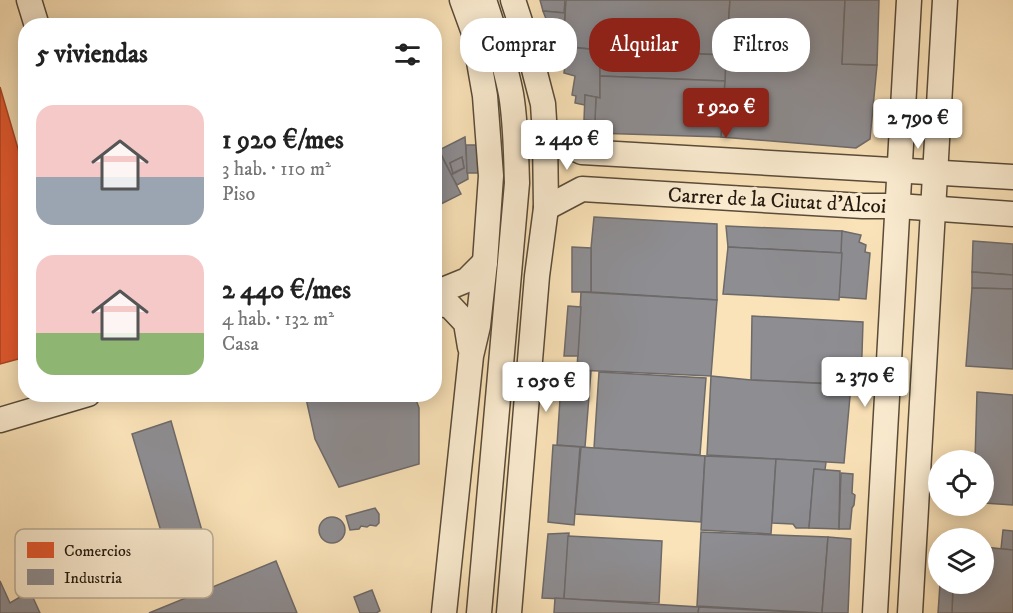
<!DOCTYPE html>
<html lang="es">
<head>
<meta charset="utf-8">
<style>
	:root { --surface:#fff; --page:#f2f2f2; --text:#222; --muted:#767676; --accent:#8f2418 }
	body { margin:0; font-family:"IM FELL DW Pica",serif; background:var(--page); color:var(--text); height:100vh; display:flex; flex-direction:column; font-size:22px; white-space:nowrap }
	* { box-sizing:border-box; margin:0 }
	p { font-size:20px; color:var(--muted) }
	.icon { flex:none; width:33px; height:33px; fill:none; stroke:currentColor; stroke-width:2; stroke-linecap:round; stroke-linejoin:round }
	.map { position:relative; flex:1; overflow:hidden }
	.panel { position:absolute; left:18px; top:18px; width:424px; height:384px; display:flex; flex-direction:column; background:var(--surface); border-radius:24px; box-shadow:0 3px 15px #0003 }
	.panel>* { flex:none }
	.guide { position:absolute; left:460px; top:18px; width:462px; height:54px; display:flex; gap:12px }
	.controls { position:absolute; left:928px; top:450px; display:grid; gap:12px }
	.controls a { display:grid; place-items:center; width:66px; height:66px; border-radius:50%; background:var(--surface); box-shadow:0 3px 15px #0003; font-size:30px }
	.price { position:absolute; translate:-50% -51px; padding:0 14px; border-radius:6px; background:#fff; color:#222; font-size:20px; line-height:39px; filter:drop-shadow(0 2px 3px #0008) }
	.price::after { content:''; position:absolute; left:50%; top:36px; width:18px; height:14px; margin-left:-9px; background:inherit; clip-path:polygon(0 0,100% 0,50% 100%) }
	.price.on { background:var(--accent); color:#fff }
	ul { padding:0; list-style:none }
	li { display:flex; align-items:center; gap:18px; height:150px; padding:0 18px }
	li span { display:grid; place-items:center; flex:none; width:168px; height:120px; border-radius:18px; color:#555 }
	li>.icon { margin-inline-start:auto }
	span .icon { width:72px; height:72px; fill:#fffc; stroke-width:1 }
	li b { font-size:26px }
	h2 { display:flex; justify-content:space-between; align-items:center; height:72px; padding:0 18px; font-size:26px }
	.chip { padding:0 21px; border-radius:24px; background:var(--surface); box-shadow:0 3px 15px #0003; font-size:21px; line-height:54px }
	.chip.on { background:var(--accent); color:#fff }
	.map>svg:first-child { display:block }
	.shops { fill:#e4572e; stroke:#aa4424; stroke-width:1.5 }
	.industry { fill:#8d8d92; stroke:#6d6a6a; stroke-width:1.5 }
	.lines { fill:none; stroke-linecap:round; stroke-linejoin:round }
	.minor-casing { stroke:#584b39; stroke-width:27 }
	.minor { stroke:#fcedd2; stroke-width:24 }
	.labels { text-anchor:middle; stroke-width:6; stroke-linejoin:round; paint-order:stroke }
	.street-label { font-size:21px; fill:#22180e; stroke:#fcedd2 }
	.key { fill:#fcedd2; stroke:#bbad97; stroke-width:1.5 }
	.key-label { font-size:16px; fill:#22180e }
</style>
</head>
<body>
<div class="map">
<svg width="1013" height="613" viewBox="0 0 1013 613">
	<rect width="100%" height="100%" fill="#fbe3b9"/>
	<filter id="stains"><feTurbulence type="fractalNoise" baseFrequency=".00333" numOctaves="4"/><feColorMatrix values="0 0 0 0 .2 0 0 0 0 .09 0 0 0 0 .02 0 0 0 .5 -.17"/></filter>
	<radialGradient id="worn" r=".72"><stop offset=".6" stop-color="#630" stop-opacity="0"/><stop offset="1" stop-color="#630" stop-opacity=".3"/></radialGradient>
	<polygon class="shops" points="0,87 26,176 26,357 0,364"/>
	<g class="industry">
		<polygon points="540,0 565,0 564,13 543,11"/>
		<polygon points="566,0 730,0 726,55 600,50 563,46"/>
		<polygon points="730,0 845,0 842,64 877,65 870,139 856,148 721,137"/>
		<polygon points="845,0 879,0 877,65 842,64"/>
		<polygon points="543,11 565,13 563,46 557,47"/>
		<polygon points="567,47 600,50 600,98 585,95 585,105 575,103 576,96 572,95 575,76 564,73"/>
		<polygon points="600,50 726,55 725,81 600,76"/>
		<polygon points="600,76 725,81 721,137 594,133 596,97 600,98"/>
		<polygon points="585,95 596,97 595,121 584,120"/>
		<polygon points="465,137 468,179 457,185 451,175 464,168 462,157 450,163 453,173 451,174 439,150"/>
		<polygon points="435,143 461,194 435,207"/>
		<polygon points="466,145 477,145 478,173 467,173"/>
		<polygon points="462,157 464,168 453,173 450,163"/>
		<polygon points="594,217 717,224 717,300 591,292 591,248"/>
		<polygon points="726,226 842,231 842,253 728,247"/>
		<polygon points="842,231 861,235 859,242 866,245 865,252 870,253 866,299 839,297"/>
		<polygon points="973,241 1013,244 1013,275 972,272"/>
		<polygon points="572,247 591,248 591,292 572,292"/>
		<polygon points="728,247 842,253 839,300 723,294"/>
		<polygon points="972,272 1013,275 1013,289 972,288"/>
		<polygon points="972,288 1013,289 1013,369 966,366"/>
		<polygon points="581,292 717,300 711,376 577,370"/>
		<polygon points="568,306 581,307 578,356 564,356"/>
		<polygon points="752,316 863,322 861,385 751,380"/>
		<polygon points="562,369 591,371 585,447 557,445"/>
		<polygon points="599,372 706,378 700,455 594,448"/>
		<polygon points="711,376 751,380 851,385 844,463 707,455"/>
		<polygon points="977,392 1013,395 1013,505 984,503 984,460 975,460"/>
		<polygon points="305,394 414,394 419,408 419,464 339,487 315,439"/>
		<polygon points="171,421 204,538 166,548 132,434"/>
		<polygon points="553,445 580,447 574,525 548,522"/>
		<polygon points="581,447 705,456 701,522 575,514"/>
		<polygon points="705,456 776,459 771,534 701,530"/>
		<polygon points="776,459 826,462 825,470 814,469 809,528 796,528 793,524 772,523"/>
		<polygon points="814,469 840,471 839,529 809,528"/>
		<polygon points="841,473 853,474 852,493 855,495 854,505 852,508 850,529 839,529"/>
		<polygon points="375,508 379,514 379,523 376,526 370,525 367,527 361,526 359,529 350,530 346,516"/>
		<circle cx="332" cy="530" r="13"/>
		<polygon points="1003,530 1013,531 1013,550 1001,549"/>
		<polygon points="701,532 828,537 822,613 697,606"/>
		<polygon points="569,533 564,599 542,598 548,534"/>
		<polygon points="568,536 662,541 659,603 564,599"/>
		<polygon points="828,537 851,539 848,613 822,613"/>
		<polygon points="984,547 1013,550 1013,613 952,613 953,584 984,584"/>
		<polygon points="276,561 297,613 149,613"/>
		<polygon points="0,581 10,603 30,591 40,613 0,613"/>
		<polygon points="940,584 953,584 952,613 938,613"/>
		<polygon points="372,590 380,611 376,613 360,613 354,597"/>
		<polygon points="555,598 699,607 698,613 554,613"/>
		<polygon points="699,607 812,613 698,613"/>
	</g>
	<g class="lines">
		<g class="minor-casing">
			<g id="minor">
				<polyline points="29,0 37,26"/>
				<polyline points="545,135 582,152 1013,177"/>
				<polyline points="546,208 582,189 863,206 898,206 1013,214"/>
				<polyline points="435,293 467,280 485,262"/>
				<polyline points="435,303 450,306 466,323 470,347"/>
				<polyline points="0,420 88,394"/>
				<polyline points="444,613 471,356 478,326 485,262 491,176 485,96 474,33 462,0"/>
				<path d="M479,613l38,-430c-1,-29 -1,-60 -6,-89 -6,-32 -17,-63 -27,-94"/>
				<polyline points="509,613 537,276 546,208 545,135 543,104 528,46 513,0"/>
				<polyline points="875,613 909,0"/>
				<polyline points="910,613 945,0"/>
			</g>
		</g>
		<use href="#minor" class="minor"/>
	</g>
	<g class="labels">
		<g class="street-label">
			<text transform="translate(777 200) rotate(3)" y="7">Carrer de la Ciutat d'Alcoi</text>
		</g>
	</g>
	<rect x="15" y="529" width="198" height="69" rx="9" class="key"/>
	<rect x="27" y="542" width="27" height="16" fill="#e4572e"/>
	<rect x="27" y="569" width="27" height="16" fill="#8d8d92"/>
	<g class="key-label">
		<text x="64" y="556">Comercios</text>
		<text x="64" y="583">Industria</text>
	</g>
	<rect width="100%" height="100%" filter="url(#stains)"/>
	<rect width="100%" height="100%" fill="url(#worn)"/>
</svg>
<div class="controls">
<a><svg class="icon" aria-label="locate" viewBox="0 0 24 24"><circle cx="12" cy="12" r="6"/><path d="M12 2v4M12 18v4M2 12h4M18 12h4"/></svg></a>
<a><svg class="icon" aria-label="layers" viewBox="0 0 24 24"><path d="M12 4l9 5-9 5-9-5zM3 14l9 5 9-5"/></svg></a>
</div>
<b class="price on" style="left:726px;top:139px">1 920 €</b>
<b class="price" style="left:918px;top:150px">2 790 €</b>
<b class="price" style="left:567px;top:171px">2 440 €</b>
<b class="price" style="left:865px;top:408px">2 370 €</b>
<b class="price" style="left:546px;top:413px">1 050 €</b>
<div class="guide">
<a class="chip">Comprar</a>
<a class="chip on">Alquilar</a>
<a class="chip">Filtros</a>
</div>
<section class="panel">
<h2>5 viviendas<svg class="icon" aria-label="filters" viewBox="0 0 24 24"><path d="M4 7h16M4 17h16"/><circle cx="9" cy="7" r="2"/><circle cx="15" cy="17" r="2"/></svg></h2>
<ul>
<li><span style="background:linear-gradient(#f6c9c9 60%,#9aa5b1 0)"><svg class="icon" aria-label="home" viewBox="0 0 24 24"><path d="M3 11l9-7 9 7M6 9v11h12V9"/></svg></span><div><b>1 920 €/mes</b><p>3 hab. · 110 m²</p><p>Piso</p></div></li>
<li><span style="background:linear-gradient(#f6c9c9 65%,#8fb573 0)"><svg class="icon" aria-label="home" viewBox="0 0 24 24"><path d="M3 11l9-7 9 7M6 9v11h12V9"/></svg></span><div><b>2 440 €/mes</b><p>4 hab. · 132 m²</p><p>Casa</p></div></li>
</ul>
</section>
</div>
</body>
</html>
